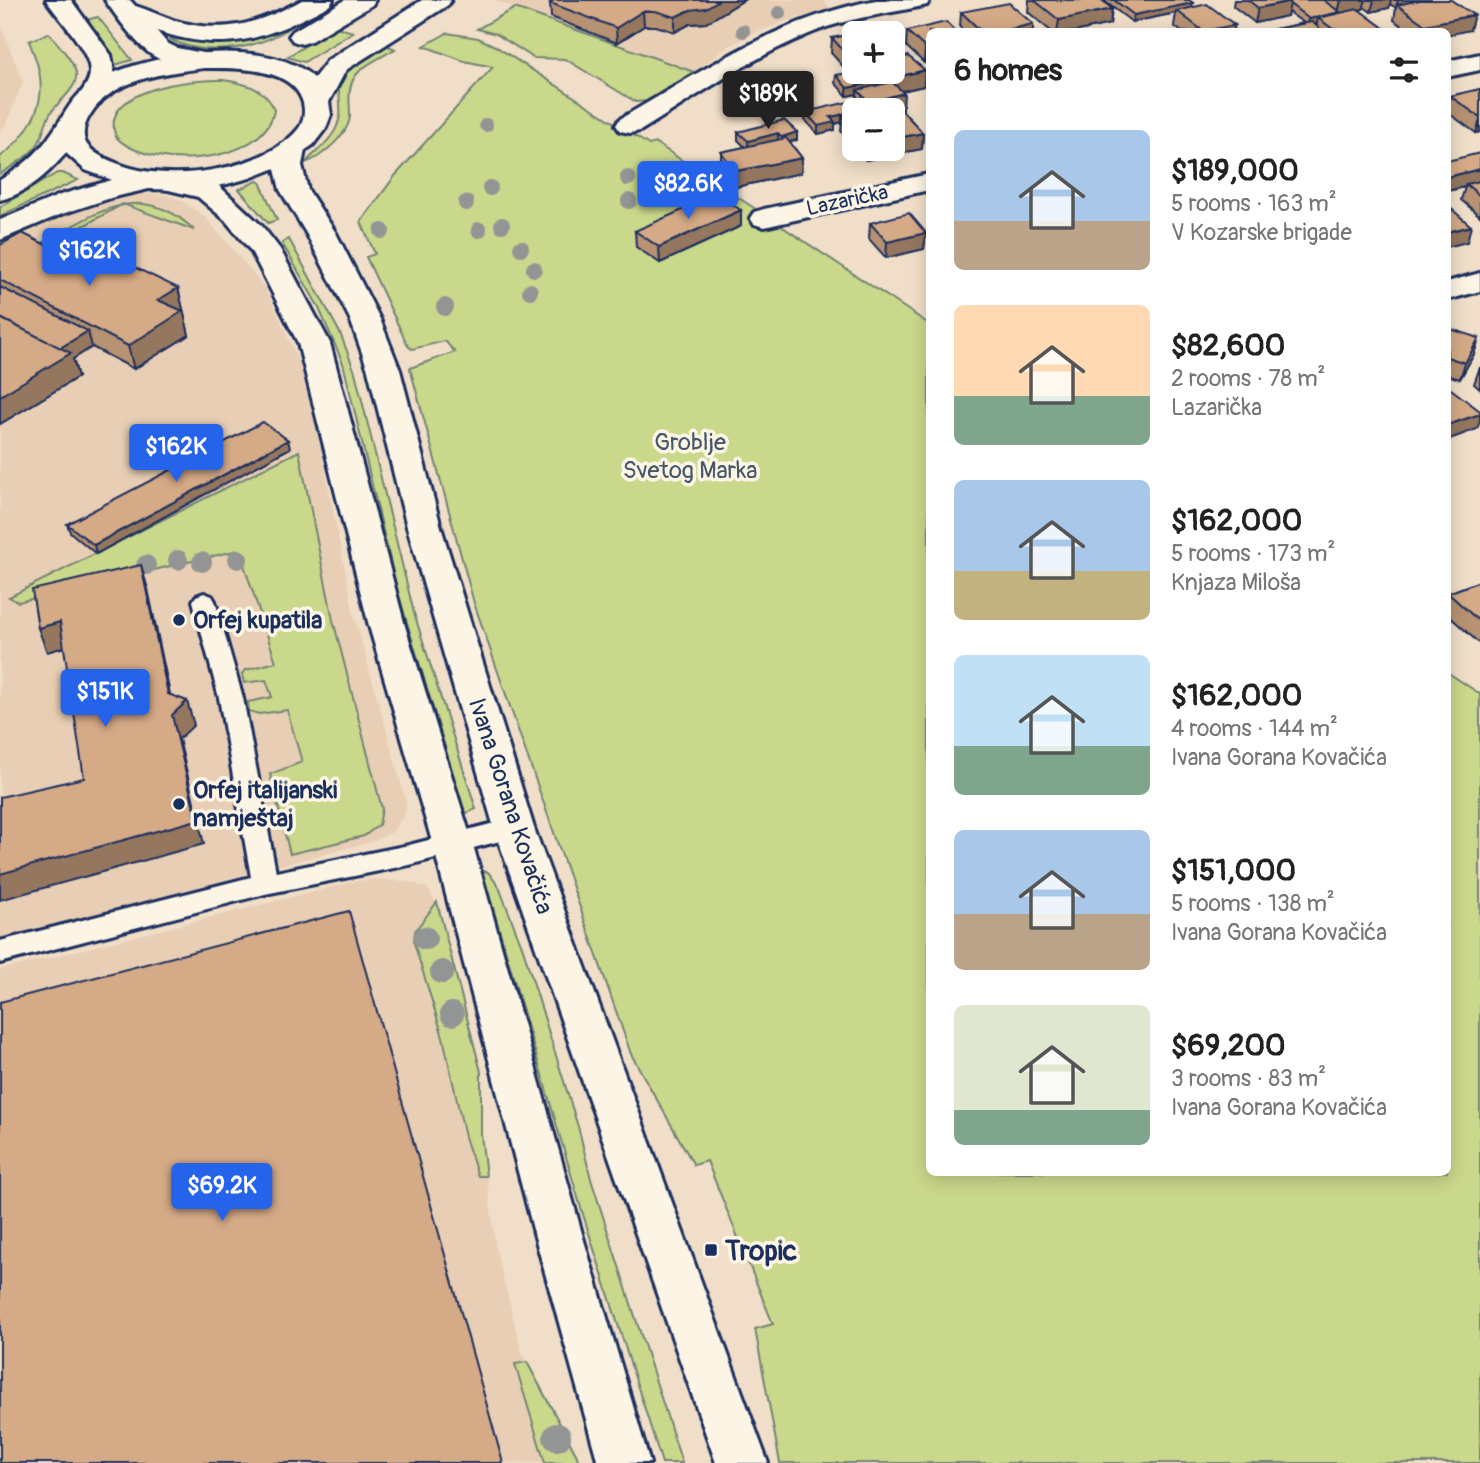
<!DOCTYPE html>
<html lang="en">
<head>
<meta charset="utf-8">
<style>
	:root { --surface:#fff; --page:#f2f2f2; --text:#222; --muted:#767676; --accent:#2563eb }
	body { margin:0; font-family:Pangolin,sans-serif; background:var(--page); color:var(--text); height:100vh; display:flex; flex-direction:column; font-size:26px; white-space:nowrap }
	* { box-sizing:border-box; margin:0 }
	p { font-size:23px; color:var(--muted) }
	.icon { flex:none; width:38px; height:38px; fill:none; stroke:currentColor; stroke-width:2; stroke-linecap:round; stroke-linejoin:round }
	.map { position:relative; flex:1; overflow:hidden }
	.side { position:absolute; left:926px; top:28px; width:525px; height:1148px; display:flex; flex-direction:column; background:var(--surface); border-radius:10px; box-shadow:0 4px 18px #0003 }
	.side>* { flex:none }
	.controls { position:absolute; left:842px; top:21px; display:grid; gap:14px }
	.controls a { display:grid; place-items:center; width:63px; height:63px; border-radius:10px; background:var(--surface); box-shadow:0 4px 18px #0003; font-size:35px }
	.price { position:absolute; translate:-50% -60px; padding:0 16px; border-radius:7px; background:var(--accent); color:#fff; font-size:23px; line-height:46px; filter:drop-shadow(0 2px 4px #0008) }
	.price::after { content:''; position:absolute; left:50%; top:42px; width:21px; height:16px; margin-left:-10px; background:inherit; clip-path:polygon(0 0,100% 0,50% 100%) }
	.price.current { background:#222; color:#fff }
	ul { padding:0; list-style:none }
	li { display:flex; align-items:center; gap:21px; height:175px; padding:0 28px }
	li span { display:grid; place-items:center; flex:none; width:196px; height:140px; border-radius:10px; color:#555 }
	li>.icon { margin-inline-start:auto }
	span .icon { width:84px; height:84px; fill:#fffc; stroke-width:1 }
	li b { font-size:30px }
	h2 { display:flex; justify-content:space-between; align-items:center; height:84px; padding:0 28px; font-size:30px }
	.map>svg:first-child { display:block }
	.built { fill:#e8ceb4 }
	.green { fill:#cad88b; stroke:#728474; stroke-width:2 }
	.lines { fill:none; stroke-linecap:round; stroke-linejoin:round }
	.lane-casing { stroke:#1b2f5e; stroke-width:6 }
	.street-casing { stroke:#1b2f5e; stroke-width:6 }
	.secondary-casing { stroke:#1b2f5e; stroke-width:6 }
	.primary-casing { stroke:#1b2f5e; stroke-width:6 }
	.lane { fill:#fcf5e5; fill-rule:evenodd }
	.street { fill:#fcf5e5; fill-rule:evenodd }
	.secondary { fill:#fcf5e5; fill-rule:evenodd }
	.primary { fill:#fcf5e5; fill-rule:evenodd }
	.tree { fill:#939594 }
	.wall { fill:#b79273; stroke:#1b2f5e; stroke-width:2 }
	.shaded-wall { fill:#95775e; stroke:#1b2f5e; stroke-width:2 }
	.building { fill:#d5aa86; stroke:#1b2f5e; stroke-width:2 }
	.poi-dot { fill:#1b2f5e; stroke:#fcf5e5; stroke-width:2.5 }
	.labels { text-anchor:middle; stroke-width:7; stroke-linejoin:round; paint-order:stroke }
	.far-street-label { font-size:21px; fill:#1b2f5e; stroke:#fcf5e5 }
	.park-label { font-size:24px; fill:#475969; stroke:#fcf5e5 }
	.poi-label { font-size:24px; font-weight:bold; fill:#1b2f5e; stroke:#fcf5e5; text-anchor:start }
	.street-label { font-size:24px; fill:#1b2f5e; stroke:#fcf5e5 }
	.near-poi-label { font-size:28px; font-weight:bold; fill:#1b2f5e; stroke:#fcf5e5; text-anchor:start }
</style>
</head>
<body>
<div class="map">
<svg width="1480" height="1463" viewBox="0 0 1480 1463">
	<rect width="100%" height="100%" fill="#f0dec8"/>
	<filter id="ink" filterUnits="userSpaceOnUse"><feTurbulence type="fractalNoise" baseFrequency=".0143" numOctaves="2"/><feDisplacementMap in="SourceGraphic" scale="14" xChannelSelector="R" yChannelSelector="G"/><feConvolveMatrix kernelMatrix="1 2 1 2 8 2 1 2 1" color-interpolation-filters="sRGB"/></filter>
	<g filter="url(#ink)">
		<g class="built">
			<polygon points="493,0 822,0 832,9 789,20 757,32 729,46 694,72"/>
			<polygon points="0,24 23,82 5,126 0,131"/>
			<polygon points="133,193 165,195 181,200 206,218 264,286 285,330 300,365 319,440 354,615 406,801 406,812 392,832 371,842 0,938 0,246 55,216"/>
			<polygon points="377,879 409,882 427,888 438,906 482,1069 481,1134 496,1249 522,1353 579,1463 0,1463 0,970 356,881"/>
		</g>
		<g class="green">
			<polygon points="515,8 694,72 647,101 636,102 565,59 534,58 496,34 477,29"/>
			<polygon points="98,17 132,60 115,65 105,48 82,21"/>
			<path d="M296,23c-33,26 -88,36 -127,16l34,2 58,-7z"/>
			<polygon points="336,27 353,32 304,62 287,57"/>
			<path d="M49,33c9,12 23,25 27,40 3,15 -19,29 -26,41 -7,12 -6,23 -15,34 -10,11 -22,18 -35,26v-17c24,-18 45,-47 40,-80 -1,-12 -7,-25 -11,-36z"/>
			<polygon points="447,33 478,38 495,46 649,145 656,143 929,324 929,1172 1447,1172 1447,672 1480,694 1480,1463 780,1463 755,1329 773,1324 707,1161 694,1165 631,1054 474,603 410,368 455,352 445,341 412,349 408,346 366,257 375,254 361,222 395,176 493,67 464,61 424,46"/>
			<path d="M384,44l11,5c-13,8 -33,16 -41,29 -7,12 -4,25 -4,38 -1,18 -29,42 -45,47 10,-11 27,-23 32,-37 6,-13 2,-24 2,-38 0,-20 30,-34 45,-44z"/>
			<path d="M223,80c21,3 44,8 51,30 -9,55 -125,62 -158,27 -19,-49 78,-58 107,-57z"/>
			<polygon points="57,173 63,173 78,180 0,216 0,207"/>
			<polygon points="257,181 260,182 277,220 268,223 239,189"/>
			<path d="M123,204l-76,42 -5,-3c52,-29 100,-65 152,-13z"/>
			<polygon points="289,239 340,333 355,372 414,613 476,809 467,813 464,810 398,593 343,363 318,306 282,243"/>
			<polygon points="299,451 333,620 382,809 379,825 364,836 290,854 270,774 302,762 287,710 259,714 249,711 248,702 272,697 266,680 244,683 242,674 246,670 276,662 239,550 18,602 9,597"/>
			<polygon points="482,871 488,872 499,887 523,949 579,1130 591,1179 682,1463 662,1463 581,1208"/>
			<polygon points="437,902 481,1072 481,1134 486,1176 478,1176 465,1137 443,1037 414,943 415,931"/>
			<polygon points="527,1362 577,1456 579,1463 545,1463 515,1364"/>
		</g>
		<g class="lines">
			<g class="lane-casing">
				<polygon id="lane" points="204,593 212,596 215,601 243,698 276,872 409,845 514,818 523,821 527,828 523,835 409,865 265,894 0,963 0,941 251,877 219,698 193,601 196,596"/>
			</g>
			<g class="street-casing">
				<g id="street">
					<path d="M876,0h54l-3,5c-33,8 -67,11 -100,22 -67,24 -127,67 -187,104l-10,2 -10,-2 -4,-6 4,-6c85,-50 158,-100 256,-119z"/>
					<polygon points="1480,54 1480,70 1447,77 1447,61"/>
					<polygon points="929,174 929,190 764,227 754,224 750,218 754,212 764,209"/>
					<polygon points="1480,273 1480,291 1447,300 1447,282"/>
				</g>
			</g>
			<g class="secondary-casing">
				<g id="secondary">
					<path d="M46,0h25l40,55 4,21 -15,27 -9,2 -9,-2 -4,-6c5,-7 12,-16 12,-25 0,-22 -32,-54 -44,-72z"/>
					<path d="M105,0h25l37,43 10,5 36,7 4,5 -4,5c-17,5 -51,-1 -65,-13 -16,-13 -31,-35 -43,-52z"/>
					<polygon points="291,142 301,144 305,150 302,165 308,190 336,233 380,319 400,370 441,527 534,828 768,1463 716,1463 494,828 407,527 368,370 350,319 306,233 280,190 274,165 281,144"/>
					<polygon points="170,174 218,185 262,226 280,249 330,343 405,626 473,845 583,1237 650,1463 598,1463 535,1237 433,845 369,626 298,343 251,251 225,220 198,197 160,188 156,182 160,176"/>
				</g>
			</g>
			<g class="primary-casing">
				<g id="primary">
					<path d="M302,0h31l-3,5c-68,36 -106,50 -182,23 -11,-4 -27,-7 -33,-17l3,-5 9,-2c16,3 30,11 46,16 50,15 85,4 129,-20z"/>
					<polygon points="345,0 375,0 372,5 311,41 302,44 293,41 289,36 293,31"/>
					<path d="M422,0h29l-3,5 -102,65 -17,32 2,13 -5,13 -13,17 -30,20 -33,13 -27,7 -36,5 -38,-1 -35,8 -52,17 -62,26v-20l60,-25 52,-15 -27,-10 -19,-17c-17,20 -40,41 -66,47v-20c20,-12 38,-26 51,-46 12,-16 19,-34 35,-46 46,-35 183,-54 228,-10l14,-18zM204,68c30,0 89,-2 99,35 2,8 1,18 -4,25 -33,43 -132,56 -180,36 -11,-4 -29,-11 -34,-23 -3,-9 0,-18 5,-26 22,-37 76,-42 114,-47z"/>
				</g>
			</g>
			<use href="#lane" class="lane"/>
			<use href="#street" class="street"/>
			<use href="#secondary" class="secondary"/>
			<use href="#primary" class="primary"/>
		</g>
		<g class="tree">
			<circle cx="779" cy="13" r="7"/>
			<circle cx="743" cy="31" r="7"/>
			<circle cx="486" cy="125" r="7"/>
			<circle cx="628" cy="178" r="8"/>
			<circle cx="650" cy="182" r="8"/>
			<circle cx="490" cy="188" r="8"/>
			<circle cx="629" cy="201" r="8"/>
			<circle cx="466" cy="203" r="8"/>
			<circle cx="502" cy="225" r="8"/>
			<circle cx="479" cy="230" r="8"/>
			<circle cx="382" cy="231" r="8"/>
			<circle cx="521" cy="248" r="8"/>
			<circle cx="534" cy="269" r="8"/>
			<circle cx="530" cy="291" r="8"/>
			<circle cx="445" cy="307" r="9"/>
			<circle cx="238" cy="559" r="10"/>
			<circle cx="178" cy="560" r="10"/>
			<circle cx="202" cy="562" r="10"/>
			<circle cx="146" cy="565" r="10"/>
			<circle cx="425" cy="938" r="12"/>
			<circle cx="442" cy="972" r="12"/>
			<circle cx="452" cy="1014" r="12"/>
			<circle cx="557" cy="1437" r="14"/>
		</g>
		<g class="wall">
			<polygon points="554,0 744,0 706,23 690,24 675,32 656,26 644,26 617,43 551,17 550,3"/>
			<polygon points="1029,0 1102,0 1112,9 1110,24 1074,32 1052,32 1028,12"/>
			<polygon points="1103,0 1189,0 1192,8 1233,32 1182,32 1174,26 1176,13 1132,22"/>
			<polygon points="1234,0 1451,0 1470,30 1410,32 1394,20 1396,8 1390,4 1389,8 1371,12 1364,7 1363,9 1359,10 1389,32 1274,32 1275,29 1304,23 1288,12 1287,16 1255,23 1233,6"/>
			<polygon points="961,12 1033,24 1033,32 965,32 960,27"/>
			<polygon points="907,31 929,32 929,62 924,63 906,46"/>
			<polygon points="854,34 848,72 831,53 832,38"/>
			<polygon points="925,70 924,86 902,91 903,109 901,109 923,133 922,149 866,160 856,149 892,149 892,110 861,110 856,106 857,94 847,96 835,83 836,75 872,76 872,72"/>
			<polygon points="1480,89 1480,132 1476,133 1447,112 1447,105 1450,96"/>
			<polygon points="795,93 795,101 776,113 747,102 747,95"/>
			<polygon points="854,110 854,146 841,131 842,122 835,124 835,130 818,134 805,120 805,112"/>
			<polygon points="738,132 797,132 797,140 790,142 802,158 801,173 736,187 721,168 721,152 745,147 738,140"/>
			<polygon points="1480,153 1480,216 1461,200 1465,187 1447,191"/>
			<polygon points="870,223 926,233 924,249 886,258 869,239"/>
			<polygon points="741,226 660,263 636,247 635,231"/>
			<polygon points="0,245 178,288 189,335 134,369 92,347 73,359 78,377 0,424"/>
			<polygon points="1447,328 1479,338 1474,354 1460,379 1447,375"/>
			<polygon points="1480,367 1480,389 1474,384"/>
			<polygon points="290,448 96,554 70,532 67,524"/>
			<polygon points="1480,581 1480,644 1447,614 1447,597 1448,593"/>
		</g>
		<g class="shaded-wall">
			<polygon points="719,0 744,0 706,23 690,24 675,32 675,17 690,10"/>
			<polygon points="1341,0 1366,0 1363,9 1318,18 1317,24 1308,26 1309,19 1338,13"/>
			<polygon points="1374,0 1391,0 1389,8 1371,12"/>
			<polygon points="1398,0 1436,0 1397,5 1396,8"/>
			<polygon points="1291,1 1287,16 1255,23 1258,8"/>
			<polygon points="1193,3 1192,10 1177,11 1176,13 1132,22 1134,15"/>
			<polygon points="1112,9 1110,24 1074,32 1057,32 1059,20"/>
			<polygon points="643,11 644,26 617,43 616,28"/>
			<polygon points="1474,15 1470,30 1447,35 1447,32 1423,32 1425,25"/>
			<polygon points="1033,24 1033,32 998,32"/>
			<polygon points="1235,25 1233,32 1203,32"/>
			<polygon points="929,47 929,62 924,63 925,48"/>
			<polygon points="854,56 854,71 848,72 849,57"/>
			<polygon points="925,70 924,86 888,94 889,79"/>
			<polygon points="877,82 877,89 857,90 857,94 847,96 847,88"/>
			<polygon points="795,93 795,101 776,113 776,106"/>
			<polygon points="904,93 903,109 892,111 868,110 869,102"/>
			<polygon points="854,112 854,120 842,116 842,122 835,124 835,130 818,134 818,126 830,117"/>
			<polygon points="1480,120 1480,132 1476,133"/>
			<polygon points="797,132 797,140 782,144 782,137"/>
			<polygon points="778,133 778,141 748,149 748,141"/>
			<polygon points="923,133 922,149 866,160 866,149 892,149 892,139"/>
			<polygon points="802,158 801,173 736,187 736,171"/>
			<polygon points="1480,169 1480,183 1466,184 1465,187 1447,191 1447,177"/>
			<polygon points="741,210 741,226 660,263 659,247"/>
			<polygon points="1471,226 1467,242 1447,247 1447,232"/>
			<polygon points="926,233 924,249 886,258 887,242"/>
			<polygon points="178,288 189,335 134,369 128,346 158,300"/>
			<polygon points="88,331 92,347 73,359 78,377 0,424 0,396 55,351"/>
			<polygon points="1479,338 1474,354 1460,379 1465,363"/>
			<polygon points="1480,414 1480,421 1477,429 1447,440 1447,425"/>
			<polygon points="288,440 290,448 96,554 94,545"/>
			<polygon points="141,565 148,589 174,713 187,701 194,725 179,739 204,844 0,900 0,874 168,694"/>
			<polygon points="60,622 68,646 47,652 38,628"/>
		</g>
		<g class="building">
			<polygon points="554,0 719,0 706,8 690,10 675,17 655,11 643,11 616,28 550,3"/>
			<polygon points="1034,0 1102,0 1112,9 1059,20"/>
			<polygon points="1114,0 1189,0 1193,3 1134,15"/>
			<polygon points="1248,0 1289,0 1291,1 1258,8"/>
			<polygon points="1289,0 1323,0 1340,12 1309,19 1290,4 1291,1"/>
			<polygon points="1420,0 1451,0 1474,15 1425,25 1397,5"/>
			<polygon points="1009,3 1033,24 998,32 982,32 961,12"/>
			<polygon points="1207,4 1235,25 1203,31 1177,11"/>
			<polygon points="1358,9 1389,32 1337,32 1318,18"/>
			<polygon points="946,22 956,32 929,32 929,47 925,48 907,31"/>
			<polygon points="1312,22 1324,32 1278,32 1275,29"/>
			<polygon points="875,30 878,33 856,33"/>
			<polygon points="854,34 854,56 849,57 832,38"/>
			<polygon points="908,56 925,70 889,79 881,72 892,72 892,60"/>
			<polygon points="855,72 868,72 877,82 847,88 836,75"/>
			<polygon points="766,82 795,93 776,106 747,95"/>
			<polygon points="892,82 904,93 869,102 857,90"/>
			<polygon points="1480,89 1480,117 1450,96"/>
			<polygon points="848,102 856,110 854,110 854,112 830,117 835,122 818,126 805,112"/>
			<polygon points="897,105 923,133 892,139 892,110 870,110"/>
			<polygon points="854,113 854,130 842,116"/>
			<polygon points="784,120 797,132 782,137 778,133 748,141 738,132"/>
			<polygon points="786,138 802,158 736,171 721,152"/>
			<polygon points="1480,153 1480,169 1447,177 1447,161"/>
			<polygon points="1480,181 1480,196 1466,184"/>
			<polygon points="716,195 741,210 659,247 635,231"/>
			<polygon points="1447,205 1471,226 1447,232"/>
			<polygon points="909,213 926,233 887,242 870,223"/>
			<polygon points="22,233 70,257 90,246 178,288 158,300 183,311 128,346 0,280 0,245"/>
			<polygon points="0,287 88,331 60,348 0,318"/>
			<polygon points="0,318 71,353 0,396"/>
			<polygon points="1447,328 1479,338 1465,363 1447,357"/>
			<polygon points="1451,389 1480,411 1480,414 1447,425 1447,390"/>
			<polygon points="263,422 288,440 94,545 67,524"/>
			<polygon points="141,565 168,694 187,701 172,715 197,820 0,874 0,797 84,778 60,622 38,628 32,590"/>
			<polygon points="1480,581 1480,622 1448,593"/>
			<polygon points="349,911 503,1463 0,1463 0,1002"/>
		</g>
	</g>
	<g class="poi-dot">
		<circle cx="179" cy="620" r="7"/>
		<circle cx="179" cy="804" r="7"/>
		<rect x="704" y="1243" width="14" height="14" rx="3.5"/>
	</g>
	<g class="labels">
		<g class="far-street-label">
			<text transform="translate(847 200) rotate(-12)" y="7">Lazarička</text>
		</g>
		<g class="park-label">
			<text x="690" y="450">Groblje<tspan x="690" dy="28">Svetog Marka</tspan></text>
		</g>
		<g class="poi-label">
			<text x="193" y="628">Orfej kupatila</text>
			<text x="193" y="798">Orfej italijanski<tspan x="193" dy="28">namještaj</tspan></text>
		</g>
		<g class="street-label">
			<text transform="translate(511 806) rotate(72)" y="8">Ivana Gorana Kovačića</text>
		</g>
		<g class="near-poi-label">
			<text x="725" y="1260">Tropic</text>
		</g>
	</g>
</svg>
<div class="controls">
<a>+</a>
<a>−</a>
</div>
<b class="price current" style="left:768px;top:131px">$189K</b>
<b class="price" style="left:688px;top:221px">$82.6K</b>
<b class="price" style="left:89px;top:288px">$162K</b>
<b class="price" style="left:176px;top:484px">$162K</b>
<b class="price" style="left:105px;top:729px">$151K</b>
<b class="price" style="left:222px;top:1223px">$69.2K</b>
<section class="side">
<h2>6 homes<svg class="icon" aria-label="filters" viewBox="0 0 24 24"><path d="M4 7h16M4 17h16"/><circle cx="9" cy="7" r="2"/><circle cx="15" cy="17" r="2"/></svg></h2>
<ul>
<li><span style="background:linear-gradient(#a9c7e8 65%,#b9a48a 0)"><svg class="icon" aria-label="home" viewBox="0 0 24 24"><path d="M3 11l9-7 9 7M6 9v11h12V9"/></svg></span><div><b>$189,000</b><p>5 rooms · 163 m²</p><p>V Kozarske brigade</p></div></li>
<li><span style="background:linear-gradient(#ffd9b3 65%,#7fa58c 0)"><svg class="icon" aria-label="home" viewBox="0 0 24 24"><path d="M3 11l9-7 9 7M6 9v11h12V9"/></svg></span><div><b>$82,600</b><p>2 rooms · 78 m²</p><p>Lazarička</p></div></li>
<li><span style="background:linear-gradient(#a9c7e8 65%,#c2b280 0)"><svg class="icon" aria-label="home" viewBox="0 0 24 24"><path d="M3 11l9-7 9 7M6 9v11h12V9"/></svg></span><div><b>$162,000</b><p>5 rooms · 173 m²</p><p>Knjaza Miloša</p></div></li>
<li><span style="background:linear-gradient(#bfe0f5 65%,#7fa58c 0)"><svg class="icon" aria-label="home" viewBox="0 0 24 24"><path d="M3 11l9-7 9 7M6 9v11h12V9"/></svg></span><div><b>$162,000</b><p>4 rooms · 144 m²</p><p>Ivana Gorana Kovačića</p></div></li>
<li><span style="background:linear-gradient(#a9c7e8 60%,#b9a48a 0)"><svg class="icon" aria-label="home" viewBox="0 0 24 24"><path d="M3 11l9-7 9 7M6 9v11h12V9"/></svg></span><div><b>$151,000</b><p>5 rooms · 138 m²</p><p>Ivana Gorana Kovačića</p></div></li>
<li><span style="background:linear-gradient(#dfe7d0 75%,#7fa58c 0)"><svg class="icon" aria-label="home" viewBox="0 0 24 24"><path d="M3 11l9-7 9 7M6 9v11h12V9"/></svg></span><div><b>$69,200</b><p>3 rooms · 83 m²</p><p>Ivana Gorana Kovačića</p></div></li>
</ul>
</section>
</div>
</body>
</html>
